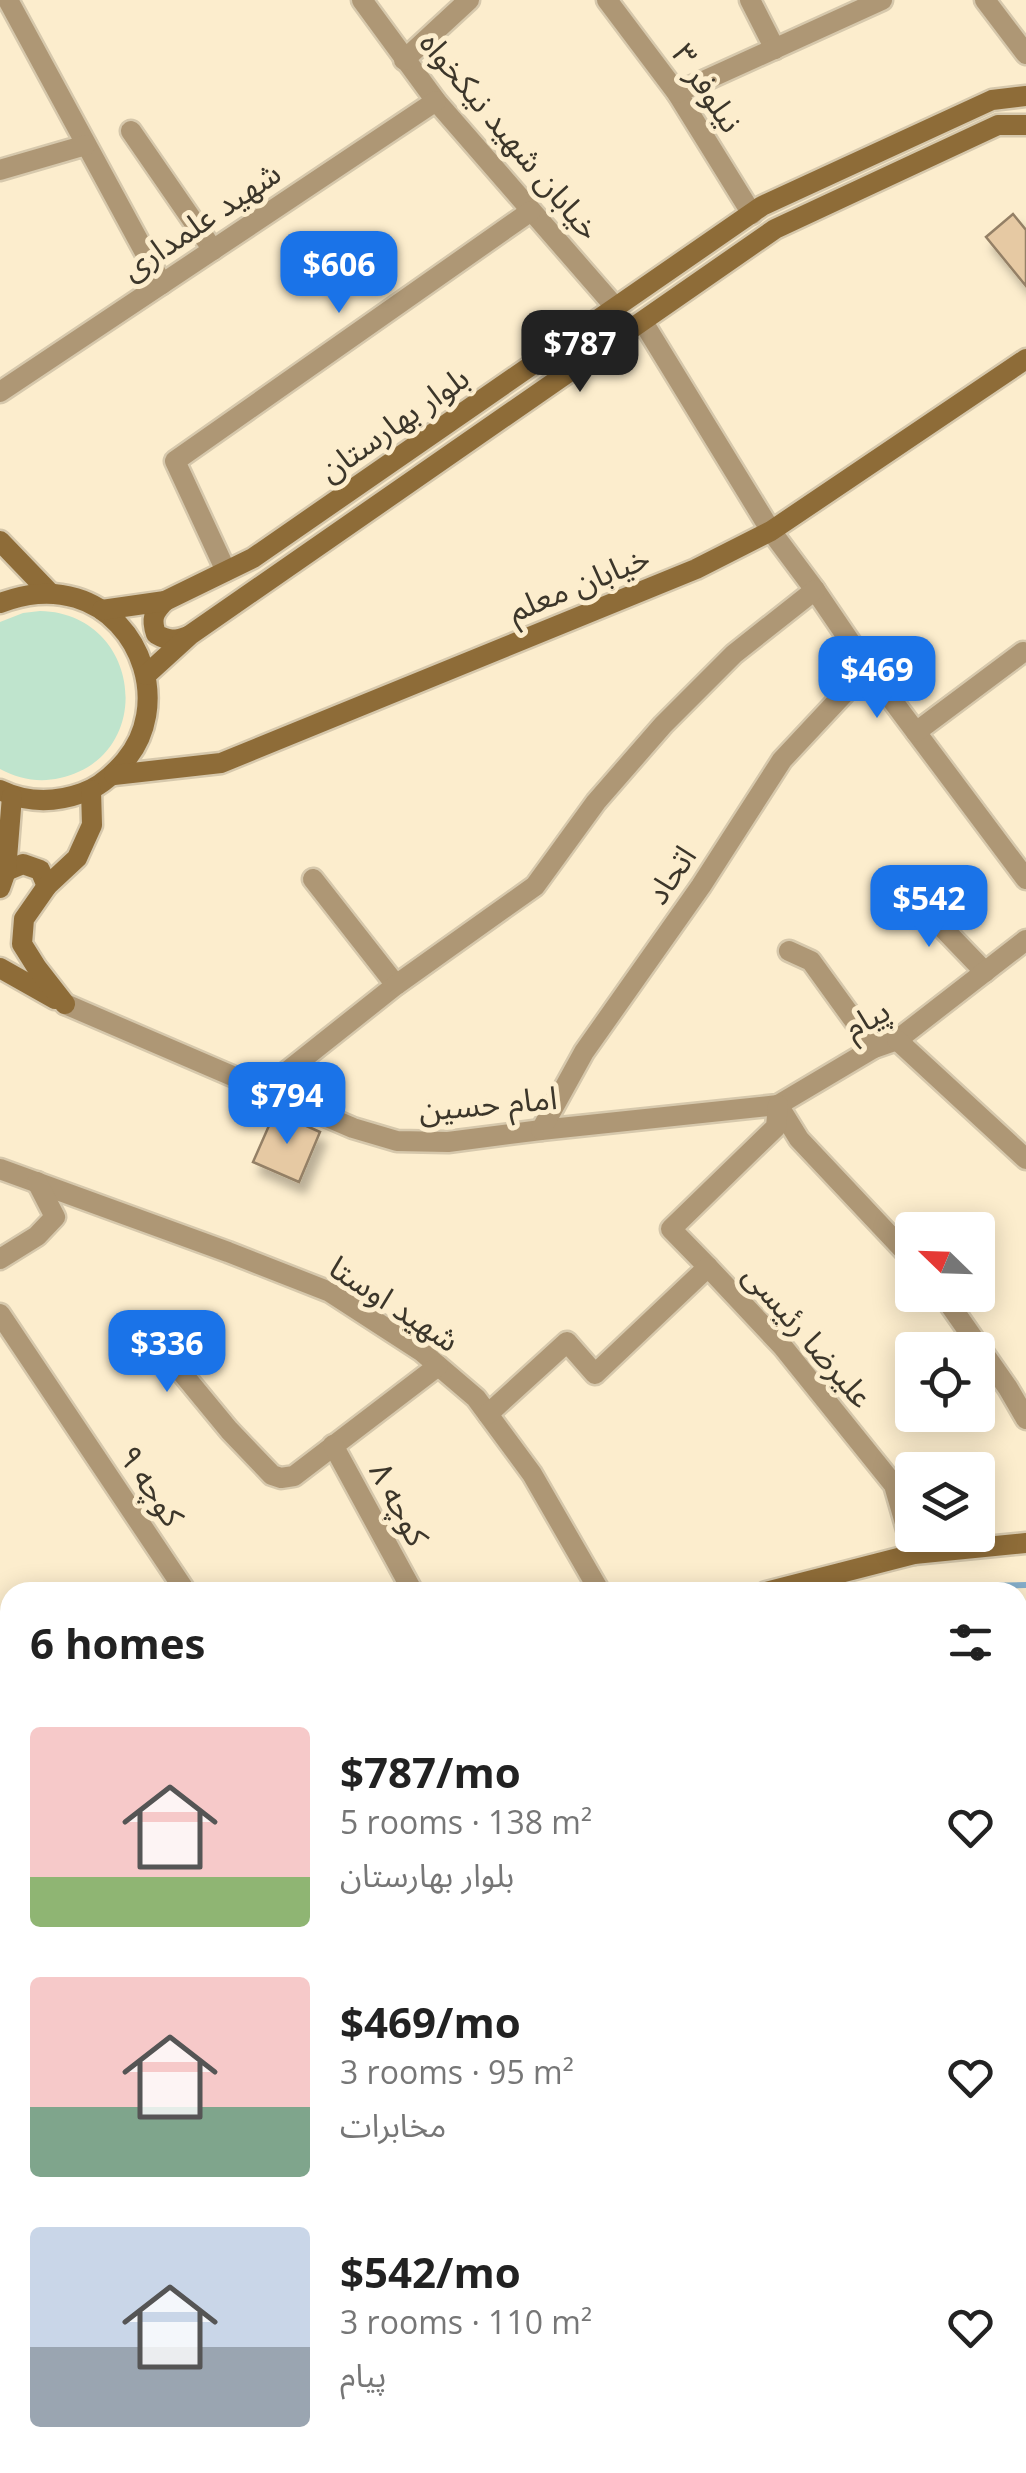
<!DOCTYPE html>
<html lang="en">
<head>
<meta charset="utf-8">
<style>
	:root { --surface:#fff; --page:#f2f2f2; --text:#222; --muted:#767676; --accent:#1a73e8 }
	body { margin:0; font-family:"Open Sans","Noto Sans Arabic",sans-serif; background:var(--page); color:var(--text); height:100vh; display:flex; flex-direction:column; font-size:38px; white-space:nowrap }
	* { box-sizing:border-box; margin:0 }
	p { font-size:32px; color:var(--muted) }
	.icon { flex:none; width:55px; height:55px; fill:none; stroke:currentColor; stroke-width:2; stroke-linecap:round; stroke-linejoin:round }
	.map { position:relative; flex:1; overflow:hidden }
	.panel { position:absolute; left:0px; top:1582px; width:1028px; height:892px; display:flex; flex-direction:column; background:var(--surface); border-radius:30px 30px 0 0; box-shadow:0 5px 25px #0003 }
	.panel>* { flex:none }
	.needle { width:65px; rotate:293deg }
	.buttons { position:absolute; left:895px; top:1212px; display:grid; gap:20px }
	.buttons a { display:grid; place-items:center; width:100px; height:100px; border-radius:10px; background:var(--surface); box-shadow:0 5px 25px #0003; font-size:50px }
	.price { position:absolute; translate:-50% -85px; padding:0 22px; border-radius:20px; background:var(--accent); color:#fff; font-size:32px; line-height:65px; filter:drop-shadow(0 2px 5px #0008) }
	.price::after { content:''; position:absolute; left:50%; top:60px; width:30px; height:22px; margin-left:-15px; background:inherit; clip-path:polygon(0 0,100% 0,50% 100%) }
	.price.current { background:#222; color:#fff }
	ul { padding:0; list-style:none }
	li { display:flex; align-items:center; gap:30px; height:250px; padding:0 30px }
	li span { display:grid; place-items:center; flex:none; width:280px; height:200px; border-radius:10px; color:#555 }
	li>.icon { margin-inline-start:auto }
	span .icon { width:120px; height:120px; fill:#fffc; stroke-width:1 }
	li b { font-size:42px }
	h2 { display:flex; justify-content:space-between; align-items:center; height:120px; padding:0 30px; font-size:42px }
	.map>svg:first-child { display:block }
	.green { fill:#bfe4cd }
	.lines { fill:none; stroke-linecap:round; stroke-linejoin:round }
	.stream { stroke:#85afcb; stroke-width:6 }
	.building { fill:#e6c9a3; stroke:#948066; stroke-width:2.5; filter:url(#shadow) }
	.street-casing { stroke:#d6c8ac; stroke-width:25 }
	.secondary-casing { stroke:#d6c8ac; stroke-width:25 }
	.street { stroke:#ae9775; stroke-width:20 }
	.secondary { stroke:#8e6c38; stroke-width:20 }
	.labels { text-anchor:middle; stroke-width:10; stroke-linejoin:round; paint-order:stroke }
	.street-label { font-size:32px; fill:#3c362a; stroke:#fcedcd }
</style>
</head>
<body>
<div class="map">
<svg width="1026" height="2473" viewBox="0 0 1026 2473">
	<defs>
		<filter id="shadow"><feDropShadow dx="6" dy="11" stdDeviation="5" flood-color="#0004"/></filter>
	</defs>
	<rect width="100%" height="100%" fill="#fcedcd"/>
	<path class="green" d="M40,611c102,2 118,145 20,167 -21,5 -41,1 -60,-9v-147l23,-9z"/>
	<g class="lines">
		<g class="stream">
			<polyline points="947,1592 976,1586 1026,1585"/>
			<polyline points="0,1731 10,1731"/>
			<polyline points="0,2000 10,2005"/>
			<polyline points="0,2185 10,2194"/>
			<polyline points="290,2465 296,2473"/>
			<polyline points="720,2465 724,2473"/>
		</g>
	</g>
	<g class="building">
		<polygon points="1013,214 1026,230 1026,286 986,237"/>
		<polygon points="275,1112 320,1132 299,1182 253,1162"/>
	</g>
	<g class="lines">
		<g class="street-casing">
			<g id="street">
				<polyline points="8,0 162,284"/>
				<polyline points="362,0 436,101 616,308"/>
				<polyline points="607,0 677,93 752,214"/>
				<polyline points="750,0 775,49"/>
				<polyline points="985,0 1026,54"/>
				<polyline points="404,60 469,0"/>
				<polyline points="677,93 882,0"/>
				<polyline points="131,131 213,250"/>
				<polyline points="0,170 86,145"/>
				<polyline points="643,322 771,531 815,590 868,668 1026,879"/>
				<polyline points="0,392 436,101"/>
				<polyline points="226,571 175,461 531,211"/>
				<polyline points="916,732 1023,652"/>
				<polyline points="313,879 396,985"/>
				<polyline points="909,893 985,972"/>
				<polyline points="789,951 811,961 874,1048"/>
				<polyline points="65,1004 353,1128 397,1141 448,1142 541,1130 778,1105 874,1048 897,1040 1026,940"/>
				<polyline points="897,1040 1026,1159"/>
				<polyline points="265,1089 396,985 535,886 596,802 663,725 734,654 815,590"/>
				<polyline points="778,1105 799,1139 912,1259"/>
				<polyline points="541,1130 584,1052 701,886 782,760 868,668"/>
				<polyline points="0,1169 228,1252 330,1292 421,1351 476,1398 532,1474 600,1592"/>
				<polyline points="0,1259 37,1236 55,1217 37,1182"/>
				<polyline points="708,1267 671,1229 776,1127 778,1105"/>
				<polyline points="943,1295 1008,1388 1026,1419"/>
				<polyline points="0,1314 186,1592"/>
				<polyline points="145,1328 229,1430 272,1475 281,1478 294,1476 438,1366"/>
				<polyline points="488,1414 567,1342 595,1374 708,1267 783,1347 894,1485 914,1554"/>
				<polyline points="333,1445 413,1592"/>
				<polyline points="1018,2090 1026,2092"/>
				<polyline points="0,2098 10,2091"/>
				<polyline points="1018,2238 1026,2234"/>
				<polyline points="1018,2422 1026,2416"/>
				<polyline points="0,2447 10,2442"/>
				<polyline points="762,2465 767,2473"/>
				<polyline points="208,2473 216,2465"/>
				<polyline points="581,2473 590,2465"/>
				<polyline points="933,2473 946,2465"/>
			</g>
		</g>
		<g class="secondary-casing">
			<g id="secondary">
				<polyline points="0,541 50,593"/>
				<path d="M165,601c-12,12 -14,18 -9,33 12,7 19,7 32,2"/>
				<path d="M0,603c25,-9 49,-13 76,-5 67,20 95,109 49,163 -12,14 -25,26 -43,32 -28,10 -55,10 -82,-3"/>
				<polyline points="102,610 165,601 253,558 762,206 992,100 1026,96"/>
				<polyline points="146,675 190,635 775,229 998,125 1026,125"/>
				<polyline points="114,775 221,763 696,569 771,531 1026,359"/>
				<polyline points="6,871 23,864 40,870 47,886"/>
				<polyline points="0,888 6,871 12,796"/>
				<polyline points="0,968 55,999"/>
				<polyline points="65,1004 37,968 22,944 24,919 47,886 77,858 92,825 91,790"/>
				<polyline points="766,1592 914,1554 1026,1543"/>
				<polyline points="1018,1640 1026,1639"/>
				<polyline points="0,1684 10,1684"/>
				<polyline points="0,1763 10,1764"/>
				<polyline points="0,2145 10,2160"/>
				<polyline points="2,2213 10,2222"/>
				<polyline points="241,2465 248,2473"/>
				<polyline points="328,2465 335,2473"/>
			</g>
		</g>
		<use href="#street" class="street"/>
		<use href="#secondary" class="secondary"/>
	</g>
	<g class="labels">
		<g class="street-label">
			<text transform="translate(707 88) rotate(56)" y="11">نیلوفر ۳</text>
			<text transform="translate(510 136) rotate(50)" y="11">خیابان شهید نیکخواه</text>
			<text transform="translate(201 221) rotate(-34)" y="11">شهید علمداری</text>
			<text transform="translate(394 424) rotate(-35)" y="11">بلوار بهارستان</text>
			<text transform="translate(579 584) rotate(-22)" y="11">خیابان معلم</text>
			<text transform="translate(671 875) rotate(-56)" y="11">اتحاد</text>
			<text transform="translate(867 1019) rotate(-29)" y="11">پیام</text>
			<text transform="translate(488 1104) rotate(-5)" y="11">امام حسین</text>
			<text transform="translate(394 1304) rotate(33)" y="11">شهید اوستا</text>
			<text transform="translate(808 1336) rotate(49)" y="11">علیرضا رئیسی</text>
			<text transform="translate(151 1486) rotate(56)" y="11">کوچه ۹</text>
			<text transform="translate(399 1504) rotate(62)" y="11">کوچه ۸</text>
		</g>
	</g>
</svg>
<div class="buttons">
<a><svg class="needle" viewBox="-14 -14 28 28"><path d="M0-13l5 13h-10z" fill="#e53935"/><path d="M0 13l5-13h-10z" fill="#767676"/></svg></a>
<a><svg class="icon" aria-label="locate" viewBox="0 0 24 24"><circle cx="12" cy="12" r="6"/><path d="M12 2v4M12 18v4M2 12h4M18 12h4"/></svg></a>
<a><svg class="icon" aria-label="layers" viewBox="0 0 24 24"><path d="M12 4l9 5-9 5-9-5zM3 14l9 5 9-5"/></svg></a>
</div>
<b class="price" style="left:339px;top:316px">$606</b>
<b class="price current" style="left:580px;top:395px">$787</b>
<b class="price" style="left:877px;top:721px">$469</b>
<b class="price" style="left:929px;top:950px">$542</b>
<b class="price" style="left:287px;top:1147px">$794</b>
<b class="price" style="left:167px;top:1395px">$336</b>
<section class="panel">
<h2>6 homes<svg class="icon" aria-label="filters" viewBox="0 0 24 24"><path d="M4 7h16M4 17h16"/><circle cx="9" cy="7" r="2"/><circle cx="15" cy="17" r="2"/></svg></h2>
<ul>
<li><span style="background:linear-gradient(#f6c9c9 75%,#8fb573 0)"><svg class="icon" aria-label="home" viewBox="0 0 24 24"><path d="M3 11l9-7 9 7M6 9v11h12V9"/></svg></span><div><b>$787/mo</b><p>5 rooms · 138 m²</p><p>بلوار بهارستان</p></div><svg class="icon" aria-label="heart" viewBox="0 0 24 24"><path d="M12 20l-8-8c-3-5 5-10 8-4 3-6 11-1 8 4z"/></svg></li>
<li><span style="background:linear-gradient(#f6c9c9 65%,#7fa58c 0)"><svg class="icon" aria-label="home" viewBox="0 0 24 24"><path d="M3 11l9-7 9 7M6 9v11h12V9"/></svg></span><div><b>$469/mo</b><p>3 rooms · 95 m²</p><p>مخابرات</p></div><svg class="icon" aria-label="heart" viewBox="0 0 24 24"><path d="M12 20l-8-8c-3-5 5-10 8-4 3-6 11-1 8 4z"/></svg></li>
<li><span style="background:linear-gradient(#c9d6e8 60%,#9aa5b1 0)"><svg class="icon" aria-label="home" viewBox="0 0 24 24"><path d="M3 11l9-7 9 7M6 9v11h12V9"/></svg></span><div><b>$542/mo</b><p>3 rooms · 110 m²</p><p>پیام</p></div><svg class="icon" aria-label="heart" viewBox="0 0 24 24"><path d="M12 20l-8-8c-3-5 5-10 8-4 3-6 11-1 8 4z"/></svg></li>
</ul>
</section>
</div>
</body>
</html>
